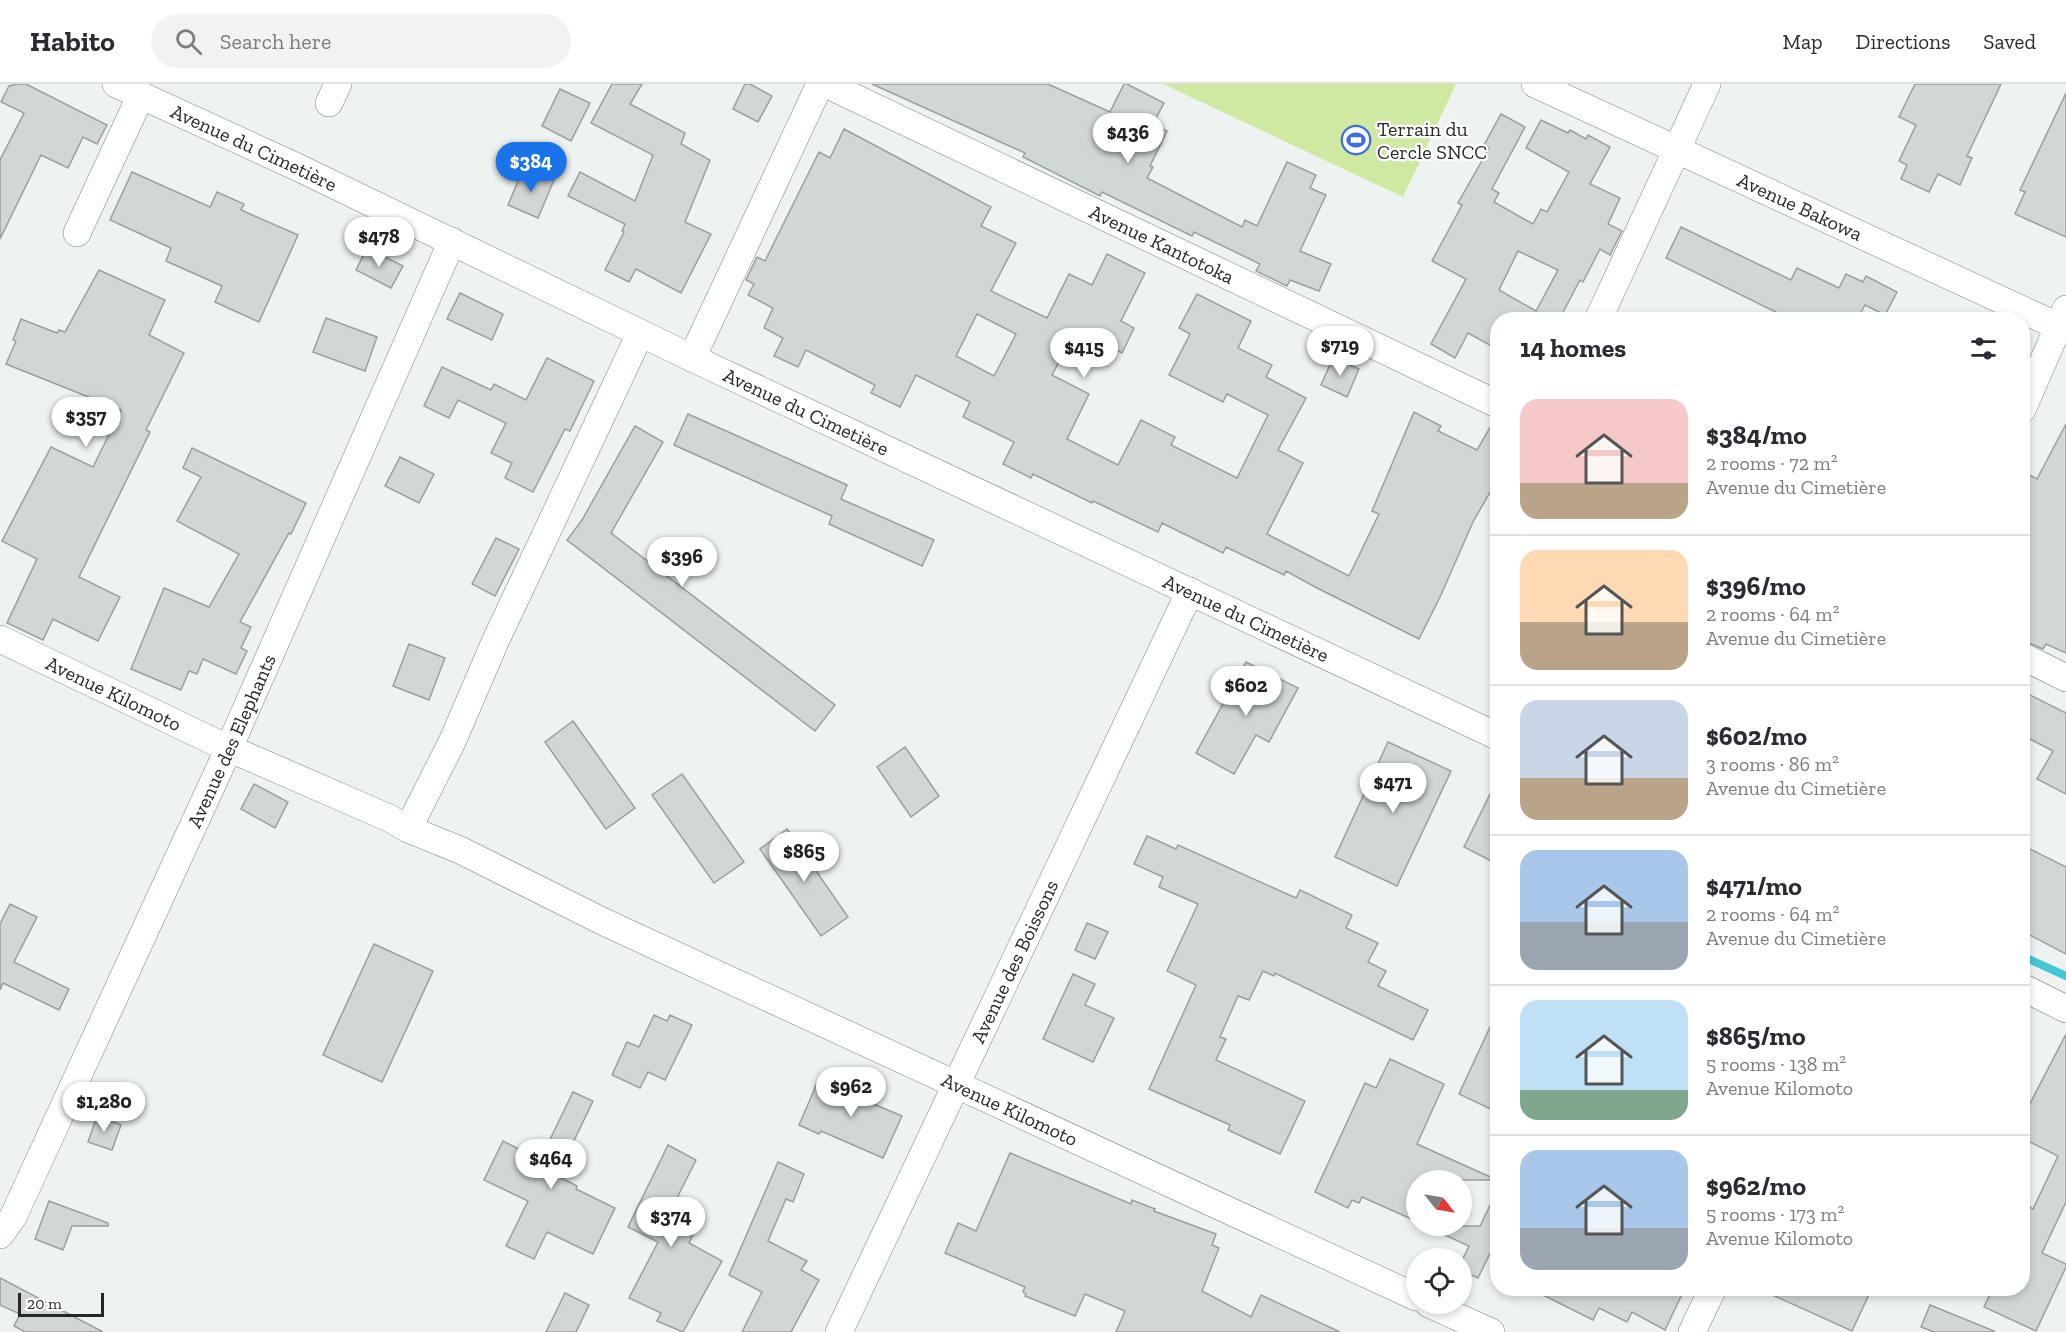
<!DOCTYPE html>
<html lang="en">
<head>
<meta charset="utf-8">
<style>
	:root { --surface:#fff; --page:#f2f2f3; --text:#2b2b33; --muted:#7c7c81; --line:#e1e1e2; --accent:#1a73e8 }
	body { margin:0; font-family:"Zilla Slab",serif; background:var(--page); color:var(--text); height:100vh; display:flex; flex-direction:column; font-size:22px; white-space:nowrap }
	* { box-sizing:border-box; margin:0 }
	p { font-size:20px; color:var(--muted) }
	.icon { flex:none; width:33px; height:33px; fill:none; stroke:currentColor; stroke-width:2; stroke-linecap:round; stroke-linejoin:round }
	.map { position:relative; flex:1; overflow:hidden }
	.sheet { position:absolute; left:1490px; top:228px; width:540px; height:984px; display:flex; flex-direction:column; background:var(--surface); border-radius:24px; box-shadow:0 3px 9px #0003 }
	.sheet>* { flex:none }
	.needle { width:39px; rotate:121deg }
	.fabs { position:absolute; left:1406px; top:1086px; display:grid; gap:12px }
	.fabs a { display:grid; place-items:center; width:66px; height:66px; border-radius:50%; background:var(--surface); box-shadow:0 3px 9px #0003; font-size:30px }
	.scale { position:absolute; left:18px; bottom:15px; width:86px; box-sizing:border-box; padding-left:6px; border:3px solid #262827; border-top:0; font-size:16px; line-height:21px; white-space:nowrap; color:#262827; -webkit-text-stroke:4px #fff; paint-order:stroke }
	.price { position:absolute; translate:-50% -51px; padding:0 14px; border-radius:21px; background:#fff; color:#222; font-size:20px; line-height:39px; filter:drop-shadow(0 2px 3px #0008) }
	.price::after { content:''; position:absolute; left:50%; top:36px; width:18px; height:14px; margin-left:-9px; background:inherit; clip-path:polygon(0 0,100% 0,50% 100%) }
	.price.selected { background:var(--accent); color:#fff }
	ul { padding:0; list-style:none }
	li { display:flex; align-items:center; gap:18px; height:150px; padding:0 30px }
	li+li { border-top:2px solid var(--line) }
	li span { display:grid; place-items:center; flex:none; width:168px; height:120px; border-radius:18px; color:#555 }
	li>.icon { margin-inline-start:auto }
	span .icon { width:72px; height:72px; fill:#fffc; stroke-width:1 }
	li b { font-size:26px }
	h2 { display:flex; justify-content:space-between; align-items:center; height:72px; padding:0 30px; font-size:26px }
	header { display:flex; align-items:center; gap:36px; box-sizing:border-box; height:84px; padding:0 30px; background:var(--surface); border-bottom:2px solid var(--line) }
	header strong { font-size:28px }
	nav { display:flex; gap:33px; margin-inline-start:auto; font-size:21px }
	.search { width:420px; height:54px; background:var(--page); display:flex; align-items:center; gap:15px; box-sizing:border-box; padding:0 21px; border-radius:33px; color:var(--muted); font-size:22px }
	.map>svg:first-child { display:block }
	.green { fill:#cfe9a2 }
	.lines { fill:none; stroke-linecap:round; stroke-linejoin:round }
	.stream { stroke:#42c7d4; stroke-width:8 }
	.building { fill:#d1d7d6; stroke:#9a9f9f; stroke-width:1.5; fill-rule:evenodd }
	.street-casing { stroke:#7d827f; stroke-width:28 }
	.street { stroke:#fff; stroke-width:27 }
	.labels { text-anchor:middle; stroke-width:4.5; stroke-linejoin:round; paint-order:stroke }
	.poi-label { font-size:20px; fill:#262827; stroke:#fff; text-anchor:start }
	.street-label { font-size:20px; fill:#262827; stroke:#fff }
</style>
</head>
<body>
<header>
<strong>Habito</strong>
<div class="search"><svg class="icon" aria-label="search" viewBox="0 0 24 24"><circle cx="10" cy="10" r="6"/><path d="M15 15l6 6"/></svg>Search here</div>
<nav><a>Map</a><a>Directions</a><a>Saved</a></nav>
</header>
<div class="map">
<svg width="2066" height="1248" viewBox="0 0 2066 1248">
	<rect width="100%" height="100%" fill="#eef3f1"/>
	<polygon class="green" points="1163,0 1456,0 1403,113"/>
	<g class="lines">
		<polyline class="stream" points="2022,872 2066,892"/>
	</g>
	<g class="building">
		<polygon points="18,0 26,0 107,41 97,60 83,53 68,84 41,71 0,155 0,76 24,29 1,18 9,2"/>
		<polygon points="612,0 642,0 630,20 685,49 681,60 710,76 685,138 711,150 681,209 636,185 629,198 605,186 624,148 622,147 625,140 568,112 580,88 635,117 653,71 591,39"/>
		<polygon points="745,0 750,0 772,12 758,38 733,25"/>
		<polygon points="872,0 1048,0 1110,28 1124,0 1127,0 1164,19 1153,40 1167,47 1150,82 1153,83 1147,94 1242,143 1245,136 1257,142 1287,78 1316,91 1310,104 1326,111 1300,167 1331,180 1319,207 1290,196 1287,202 1256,187 1260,180 1194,148 1192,152 1102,108 1100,112 1023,73 1025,69"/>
		<polygon points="1915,0 2001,0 1967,72 1972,74 1960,101 1938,90 1929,108 1901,95 1907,81 1899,77 1916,41 1899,33"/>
		<polygon points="560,5 590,19 571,57 542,42"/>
		<polygon points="2066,9 2066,153 2015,130 2025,108 2020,106"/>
		<path d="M1501,30l24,13 -33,62 7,4 -5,9 39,22 8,-15 6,3 22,-40 -43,-24 15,-28 27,13 2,-3 16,9 2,-4 22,12 -20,37 30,14 -12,26 14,7 -12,24 -10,-6 -17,33 -3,-2 -21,40h-62v29l-29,-16 -13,25 -24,-14 35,-65 -34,-18 30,-56 -4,-2 31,-55 -5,-3zM1518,167l40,19 -22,41 -37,-21z"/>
		<path d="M844,45l147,78 -10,19 35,17 -25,48 56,27 22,-44 23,11 15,-31 38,19 -24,48 13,7 -12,25 -45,-24 -25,46 37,19 -22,45 51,26 23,-45 34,17 -4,8 66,33 31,-63 -41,-21 -4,8 -54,-27 21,-41 -11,-6 18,-34 54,27 -13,27 34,17 -6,12 40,21 -28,52 25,13 -36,71 82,42 30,-62 -7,-3 42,-99 27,14 -3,5 39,19 18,-31 2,1v60l-24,42 -33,75 -21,42 -100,-50 -33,-18 -2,4 -58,-28 -3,6 -61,-30 -4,9 -65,-31 -1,2 -59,-29 -2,4 -28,-14 11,-22 -51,-25 7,-15 -54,-27 -16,32 -29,-14 4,-8 -69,-35 -8,17 -24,-11 9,-18 -19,-10 9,-20 -25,-13 6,-11 -8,-4 11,-23 8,4 54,-109 11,6zM977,230l39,20 -22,42 -38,-20z"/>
		<polygon points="524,83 554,96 538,134 508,121"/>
		<polygon points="132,88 210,123 217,108 244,120 241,126 298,151 259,238 215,218 222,202 166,177 171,164 110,136"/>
		<polygon points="1681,143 1791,196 1797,184 1839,204 1846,190 1863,198 1866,192 1897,208 1885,231 1865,221 1857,236 1792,236 1666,174"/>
		<polygon points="367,164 403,182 391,204 356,186"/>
		<polygon points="99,186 165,216 149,251 184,269 146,346 150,348 79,493 120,513 98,557 53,535 43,556 7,539 37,475 2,457 51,363 93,383 121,326 6,280 16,257 13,256 21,235 57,249 59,246 65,248"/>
		<polygon points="460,209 503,230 492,256 447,235"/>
		<polygon points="326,234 377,253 365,287 313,268"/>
		<polygon points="547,274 594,297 570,347 565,345 533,408 505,394 512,379 491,369 506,339 458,316 449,334 424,322 442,283 491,306 494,300 526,316"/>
		<polygon points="1333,274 1359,285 1347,313 1321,301"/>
		<polygon points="688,330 847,401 841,415 934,456 922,482 829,440 832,432 674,361"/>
		<polygon points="2066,340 2066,569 2046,560 2043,565 2022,556 2022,387 2037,395"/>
		<polygon points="635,342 663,358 611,449 835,621 815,647 567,456 582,436"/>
		<polygon points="192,364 306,419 291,450 289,449 240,538 251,543 241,564 247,567 236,590 203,575 197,590 189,587 181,606 131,585 164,504 209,523 239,470 177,437 201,393 183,384"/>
		<polygon points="400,373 434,390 419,419 385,402"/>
		<polygon points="496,454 519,465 495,512 472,500"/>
		<polygon points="409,560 445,574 429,616 393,602"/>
		<polygon points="1246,578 1298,604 1269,658 1256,651 1234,690 1196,669"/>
		<polygon points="2022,607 2066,629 2066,710 2037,695 2053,667 2022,651"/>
		<polygon points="573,637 635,724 606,745 545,658"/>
		<polygon points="1388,658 1451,687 1397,802 1335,773"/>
		<polygon points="905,663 939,712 911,733 877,683"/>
		<polygon points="682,690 744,778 714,799 652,711"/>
		<polygon points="1497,696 1497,780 1464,763"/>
		<polygon points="254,700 288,718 275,744 241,725"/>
		<polygon points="787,745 848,833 821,852 760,765"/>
		<polygon points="1147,752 1176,765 1178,761 1296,814 1300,806 1352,831 1346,844 1378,859 1368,878 1386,887 1378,902 1428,926 1413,956 1275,889 1274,892 1263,887 1249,916 1238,912 1220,953 1226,955 1216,976 1305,1017 1280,1070 1228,1046 1230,1041 1149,1005 1196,901 1167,887 1198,820 1159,803 1163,793 1134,780"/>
		<polygon points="2022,761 2066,783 2066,870 2022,847"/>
		<polygon points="10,820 37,833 14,878 69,905 59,926 3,899 0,906 0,840"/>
		<polygon points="1087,839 1108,848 1095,875 1075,866"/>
		<polygon points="374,860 433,887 382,998 323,971"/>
		<polygon points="1073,890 1095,900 1085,921 1114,934 1093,978 1043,955"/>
		<polygon points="1497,928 1497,1028 1459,1010"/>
		<polygon points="654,931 667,937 670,931 692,941 665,996 648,988 640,1004 612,991 627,958 639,963"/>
		<polygon points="2066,950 2066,1118 2042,1169 2066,1180 2066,1183 2036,1247 1984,1223 1993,1204 2022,1204 2022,1119 2033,1125 2058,1072 2022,1054 2022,1035"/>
		<polygon points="1390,975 1444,1000 1417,1060 1497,1096 1416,1096 1416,1137 1362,1113 1359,1119 1352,1116 1348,1124 1315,1108 1365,999 1376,1004"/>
		<polygon points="818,997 848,1010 852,999 875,1009 871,1019 902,1032 883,1074 821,1047 819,1050 799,1041"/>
		<polygon points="573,1008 593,1017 557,1092 577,1102 576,1105 615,1124 593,1170 547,1148 534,1175 506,1162 528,1117 484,1096 503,1057 540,1076"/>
		<polygon points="97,1032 121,1041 112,1066 88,1058"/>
		<polygon points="668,1061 696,1076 668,1132 695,1146 689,1159 722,1177 683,1248 657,1237 661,1229 629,1214 658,1158 628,1143"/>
		<polygon points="1010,1069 1131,1120 1132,1116 1155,1125 1154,1127 1216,1150 1212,1161 1219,1164 1202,1207 1251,1233 1261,1211 1340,1248 1116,1248 1125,1227 1085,1210 1075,1232 1025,1212 1026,1210 1023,1208 1025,1203 945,1169 958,1139 976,1147"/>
		<polygon points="778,1078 804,1090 793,1118 786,1115 768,1157 807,1177 801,1186 819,1196 791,1248 742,1248 762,1208 729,1191"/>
		<polygon points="1497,1107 1497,1155 1478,1194 1461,1186 1461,1179 1469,1162 1425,1142 1480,1142"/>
		<polygon points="49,1117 108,1139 108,1142 72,1142 63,1166 35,1155"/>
		<polygon points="0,1194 103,1248 25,1248 14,1242 20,1230 0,1221"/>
		<polygon points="1529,1204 1685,1204 1665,1246 1632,1228 1627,1238 1599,1224 1593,1236"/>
		<polygon points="1757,1204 1872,1204 1852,1247"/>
		<polygon points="565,1209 589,1221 576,1248 546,1248"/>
		<polygon points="1930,1221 1994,1247 1994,1248 1934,1248 1921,1243"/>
	</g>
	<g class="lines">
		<g class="street-casing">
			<g id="street">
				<path id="s1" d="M116,0l181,83 395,191 805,378"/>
				<path id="s2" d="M826,0l671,320"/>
				<path id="s3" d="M1535,0l531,246"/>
				<polyline points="329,19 338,0"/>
				<polyline points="77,149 141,11"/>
				<polyline points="1598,236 1707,0"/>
				<polyline points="692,274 820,0"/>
				<polyline points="2022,326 2066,225"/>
				<path id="s4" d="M0,555l219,105 170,74 19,11 44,-87 43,-100 145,-308"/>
				<polyline points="2022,572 2066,594"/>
				<path id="s5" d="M408,745l52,21 144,72 812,375"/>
				<polyline points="2022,903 2066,925"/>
				<path id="s6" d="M0,1151l13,-18 216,-469 223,-507"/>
				<polyline points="1429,1220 1491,1248"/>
				<path id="s7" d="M839,1248l351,-741"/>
				<polyline points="1692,1248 1713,1204"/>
			</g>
		</g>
		<use href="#street" class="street"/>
	</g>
	<defs>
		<g id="stadium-ring" transform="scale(1.5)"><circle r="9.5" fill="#fff" stroke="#3f6dde" stroke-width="1.5"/><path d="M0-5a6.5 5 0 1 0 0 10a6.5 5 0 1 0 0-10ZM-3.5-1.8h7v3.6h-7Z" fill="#3f6dde"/></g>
	</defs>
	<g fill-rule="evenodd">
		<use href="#stadium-ring" x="1356" y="56"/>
	</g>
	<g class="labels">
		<g class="poi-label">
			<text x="1377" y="52">Terrain du<tspan x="1377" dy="23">Cercle SNCC</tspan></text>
		</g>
		<g class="street-label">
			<text dy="7" stroke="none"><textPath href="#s1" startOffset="152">Avenue du Cimetière</textPath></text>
			<text dy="7" stroke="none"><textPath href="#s3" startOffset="292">Avenue Bakowa</textPath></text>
			<text dy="7" stroke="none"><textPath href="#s2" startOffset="372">Avenue Kantotoka</textPath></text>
			<text dy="7" stroke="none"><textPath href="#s1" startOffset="764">Avenue du Cimetière</textPath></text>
			<text dy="7" stroke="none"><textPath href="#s1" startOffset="1250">Avenue du Cimetière</textPath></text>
			<text dy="7" stroke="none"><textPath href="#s4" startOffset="126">Avenue Kilomoto</textPath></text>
			<text dy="7" stroke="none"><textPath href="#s6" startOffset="546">Avenue des Elephants</textPath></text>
			<text dy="7" stroke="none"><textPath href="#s7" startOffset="410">Avenue des Boissons</textPath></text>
			<text dy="7" stroke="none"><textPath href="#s5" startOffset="664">Avenue Kilomoto</textPath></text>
		</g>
	</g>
</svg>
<div class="fabs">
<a><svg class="needle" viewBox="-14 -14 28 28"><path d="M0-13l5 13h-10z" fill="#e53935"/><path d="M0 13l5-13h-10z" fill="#7c7c81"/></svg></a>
<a><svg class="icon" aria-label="locate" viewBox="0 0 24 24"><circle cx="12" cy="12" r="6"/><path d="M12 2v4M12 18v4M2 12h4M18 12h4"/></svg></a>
</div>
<div class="scale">20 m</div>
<b class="price" style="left:1128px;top:80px">$436</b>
<b class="price selected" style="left:531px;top:109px">$384</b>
<b class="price" style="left:379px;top:184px">$478</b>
<b class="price" style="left:1340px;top:293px">$719</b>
<b class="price" style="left:1084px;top:295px">$415</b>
<b class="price" style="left:86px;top:364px">$357</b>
<b class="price" style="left:682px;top:504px">$396</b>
<b class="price" style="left:1246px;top:633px">$602</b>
<b class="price" style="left:1393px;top:730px">$471</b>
<b class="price" style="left:804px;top:799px">$865</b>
<b class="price" style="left:851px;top:1034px">$962</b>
<b class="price" style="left:104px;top:1049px">$1,280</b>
<b class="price" style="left:551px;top:1106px">$464</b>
<b class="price" style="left:671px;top:1164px">$374</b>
<section class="sheet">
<h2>14 homes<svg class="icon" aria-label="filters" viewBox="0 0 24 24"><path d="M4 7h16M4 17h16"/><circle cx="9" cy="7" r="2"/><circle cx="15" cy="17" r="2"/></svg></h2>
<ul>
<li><span style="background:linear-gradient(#f6c9c9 70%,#b9a48a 0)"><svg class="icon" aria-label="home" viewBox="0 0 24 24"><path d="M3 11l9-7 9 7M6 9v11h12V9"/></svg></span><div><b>$384/mo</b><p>2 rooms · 72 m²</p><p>Avenue du Cimetière</p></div></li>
<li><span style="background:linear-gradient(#ffd9b3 60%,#b9a48a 0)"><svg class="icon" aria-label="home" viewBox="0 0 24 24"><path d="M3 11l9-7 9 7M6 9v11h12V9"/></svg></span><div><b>$396/mo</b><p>2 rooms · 64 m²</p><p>Avenue du Cimetière</p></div></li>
<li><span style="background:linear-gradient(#c9d6e8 65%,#b9a48a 0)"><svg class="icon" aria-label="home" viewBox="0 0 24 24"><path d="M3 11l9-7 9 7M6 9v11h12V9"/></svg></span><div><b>$602/mo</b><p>3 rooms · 86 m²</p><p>Avenue du Cimetière</p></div></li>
<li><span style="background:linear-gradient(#a9c7e8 60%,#9aa5b1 0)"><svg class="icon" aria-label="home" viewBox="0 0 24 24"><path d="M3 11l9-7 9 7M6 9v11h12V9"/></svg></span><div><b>$471/mo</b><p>2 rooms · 64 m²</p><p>Avenue du Cimetière</p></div></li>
<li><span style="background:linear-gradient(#bfe0f5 75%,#7fa58c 0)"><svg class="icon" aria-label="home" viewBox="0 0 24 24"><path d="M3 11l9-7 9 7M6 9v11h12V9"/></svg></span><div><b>$865/mo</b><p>5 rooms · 138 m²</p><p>Avenue Kilomoto</p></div></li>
<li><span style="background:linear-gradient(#a9c7e8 65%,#9aa5b1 0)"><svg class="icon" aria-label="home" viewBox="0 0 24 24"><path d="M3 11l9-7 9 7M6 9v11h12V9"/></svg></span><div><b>$962/mo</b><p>5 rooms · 173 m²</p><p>Avenue Kilomoto</p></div></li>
</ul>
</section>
</div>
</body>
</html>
